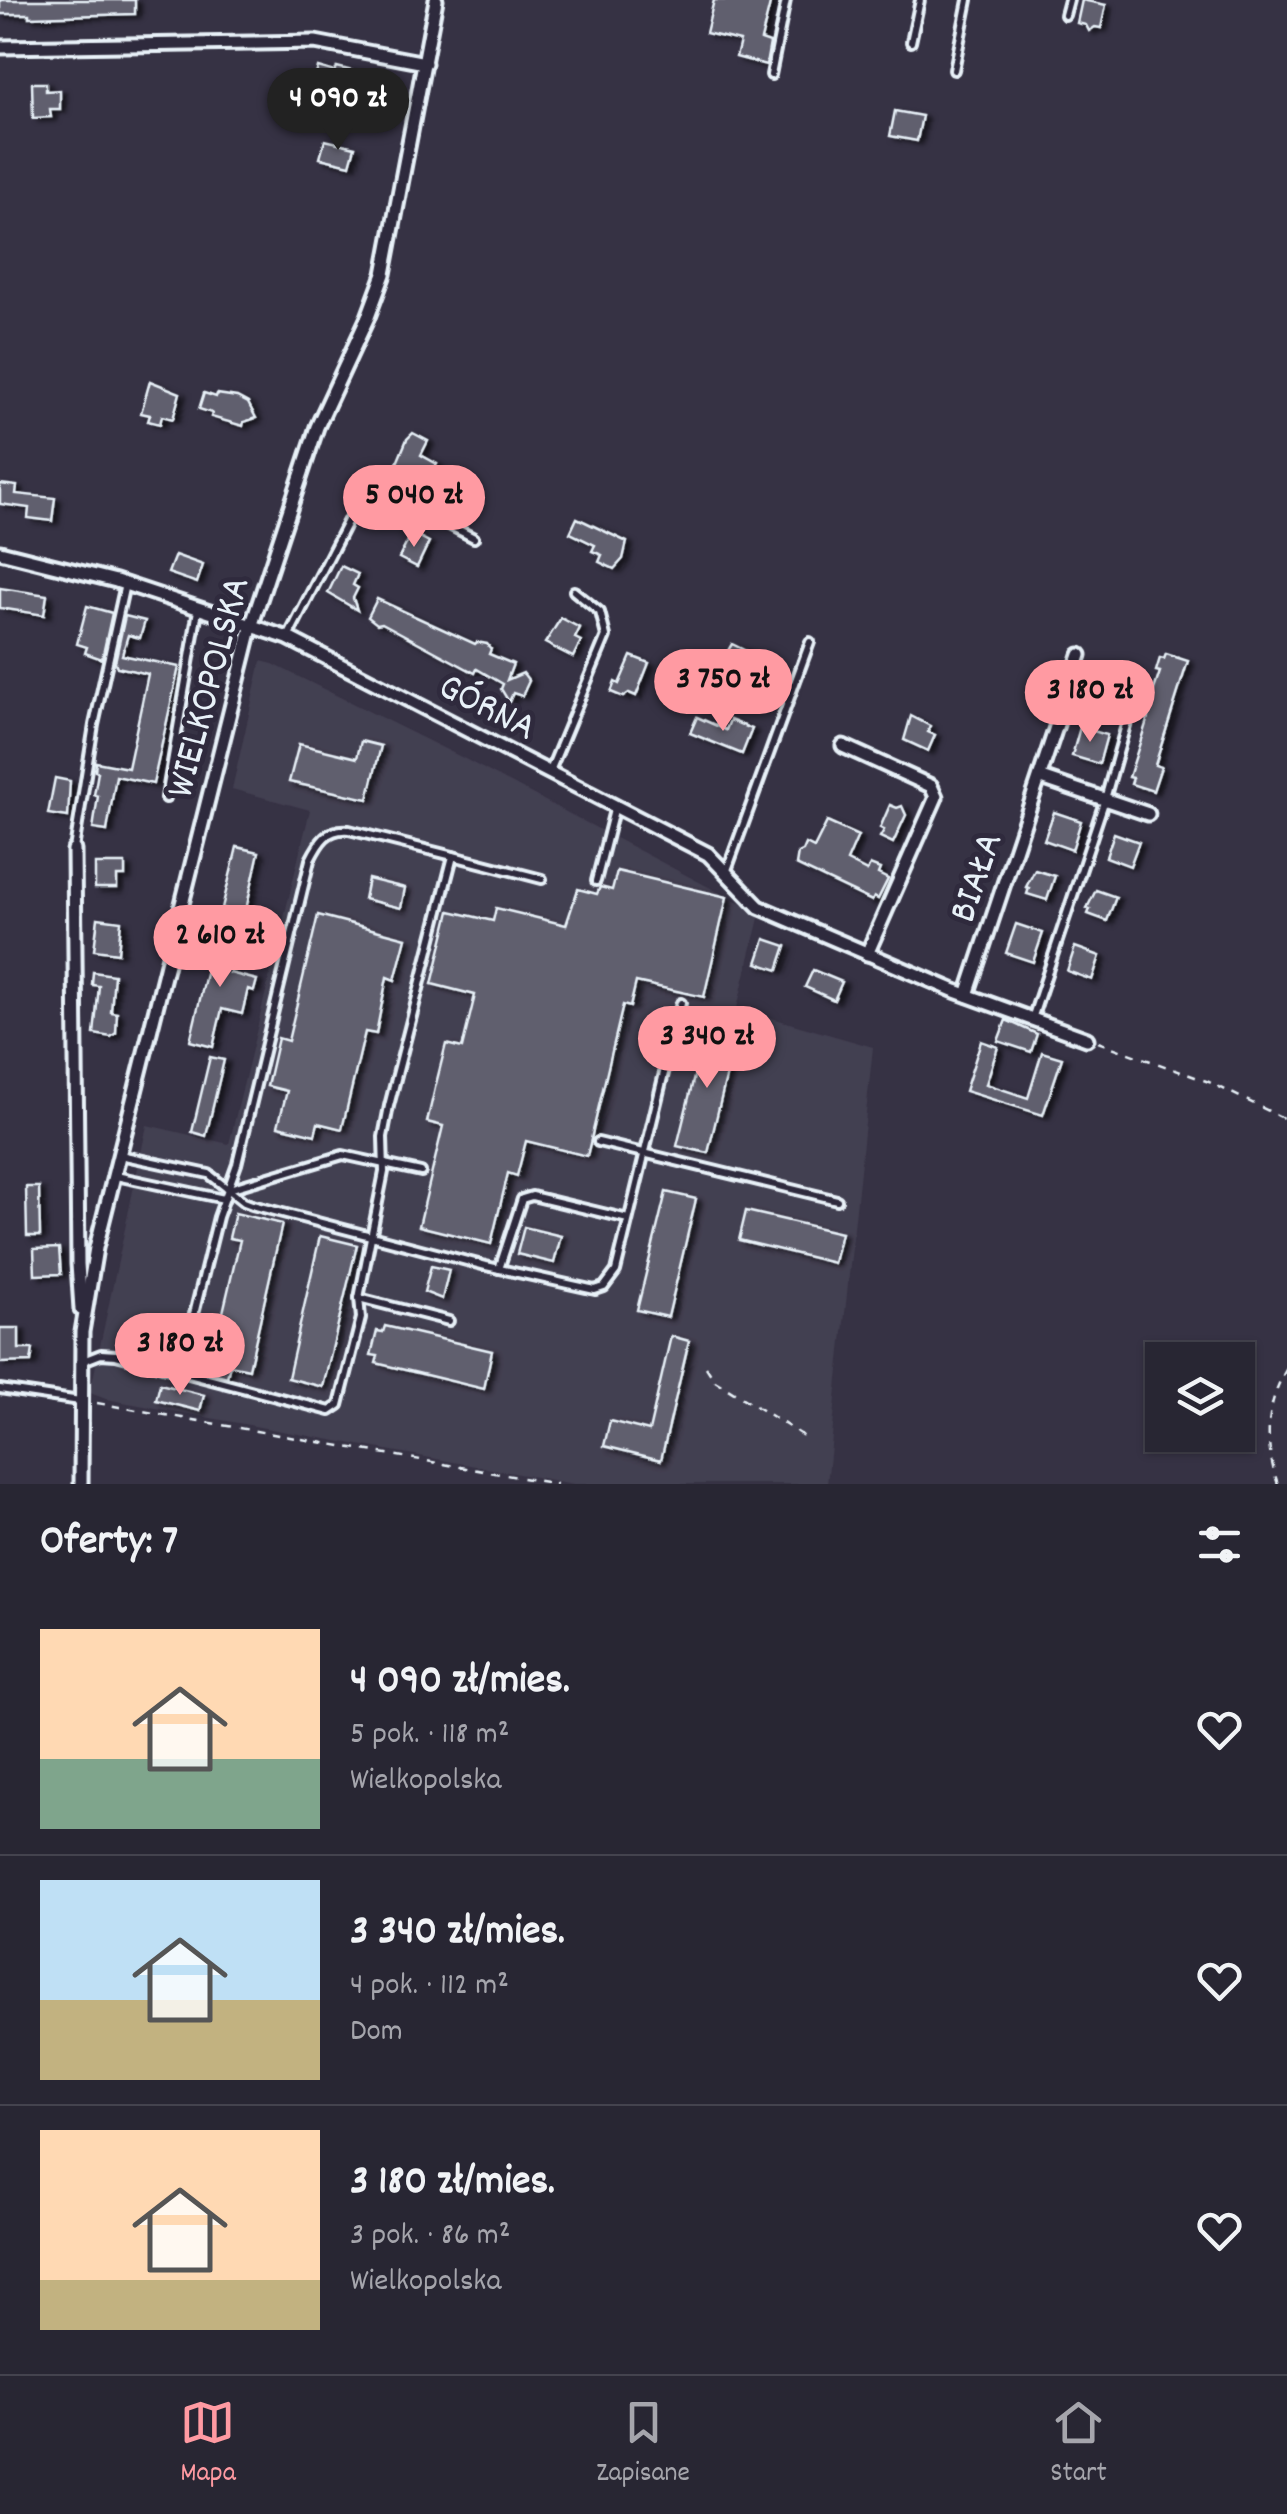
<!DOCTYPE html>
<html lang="pl">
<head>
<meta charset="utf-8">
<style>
	:root { --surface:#282633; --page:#302e3b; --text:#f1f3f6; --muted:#a5a5ac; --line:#44434e; --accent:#ff9aa2 }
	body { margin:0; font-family:Dekko,sans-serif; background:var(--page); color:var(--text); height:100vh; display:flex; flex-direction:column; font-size:38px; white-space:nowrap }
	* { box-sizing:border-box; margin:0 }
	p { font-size:32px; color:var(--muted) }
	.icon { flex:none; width:55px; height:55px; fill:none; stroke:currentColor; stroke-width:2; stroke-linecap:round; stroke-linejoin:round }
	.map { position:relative; height:1484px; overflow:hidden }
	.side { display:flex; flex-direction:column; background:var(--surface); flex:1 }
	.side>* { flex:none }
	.controls { position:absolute; left:1145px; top:1342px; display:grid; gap:20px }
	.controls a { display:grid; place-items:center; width:110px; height:110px; border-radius:0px; background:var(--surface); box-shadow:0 2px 8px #0004,0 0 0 2px var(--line); font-size:50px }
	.price { position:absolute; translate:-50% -85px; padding:0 22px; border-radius:35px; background:var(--accent); color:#111; font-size:32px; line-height:65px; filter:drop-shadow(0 2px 5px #0008) }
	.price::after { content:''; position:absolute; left:50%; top:60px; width:30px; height:22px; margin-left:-15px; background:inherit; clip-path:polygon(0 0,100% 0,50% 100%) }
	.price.current { background:#222; color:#fff }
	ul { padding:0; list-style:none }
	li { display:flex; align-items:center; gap:30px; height:250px; padding:0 40px }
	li+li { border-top:2px solid var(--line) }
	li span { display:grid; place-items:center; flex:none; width:280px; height:200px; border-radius:0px; color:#555 }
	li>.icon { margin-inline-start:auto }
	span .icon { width:120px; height:120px; fill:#fffc; stroke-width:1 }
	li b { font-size:42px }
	h2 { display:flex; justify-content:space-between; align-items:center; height:120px; padding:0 40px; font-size:42px }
	.tab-bar { display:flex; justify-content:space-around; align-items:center; height:140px; border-top:2px solid var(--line); background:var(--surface); font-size:28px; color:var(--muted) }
	.tab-bar a { display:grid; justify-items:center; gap:5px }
	.tab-bar .current { color:var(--accent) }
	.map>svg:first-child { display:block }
	.built { fill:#433f51 }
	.building { fill:#605e6e; stroke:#e8f1f8; stroke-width:2.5; filter:url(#shadow) }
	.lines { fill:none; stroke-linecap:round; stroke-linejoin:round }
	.service-casing { stroke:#e8f1f8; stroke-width:14 }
	.minor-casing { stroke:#e8f1f8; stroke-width:19 }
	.path { stroke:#e8f1f8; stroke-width:2.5; stroke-dasharray:8 8; stroke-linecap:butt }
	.service { stroke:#2f2a3d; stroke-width:6 }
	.minor { stroke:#2f2a3d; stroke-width:11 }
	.labels { text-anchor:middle; stroke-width:10; stroke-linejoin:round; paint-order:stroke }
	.street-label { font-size:40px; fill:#e8f1f8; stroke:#2f2a3d }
</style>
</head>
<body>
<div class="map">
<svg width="1287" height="1484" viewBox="0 0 1287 1484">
	<defs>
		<filter id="shadow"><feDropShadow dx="5.5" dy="3" stdDeviation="2.5" flood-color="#0009"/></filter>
	</defs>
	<rect width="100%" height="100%" fill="#363244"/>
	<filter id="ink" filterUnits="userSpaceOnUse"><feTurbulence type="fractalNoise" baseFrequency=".01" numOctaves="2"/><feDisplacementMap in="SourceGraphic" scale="20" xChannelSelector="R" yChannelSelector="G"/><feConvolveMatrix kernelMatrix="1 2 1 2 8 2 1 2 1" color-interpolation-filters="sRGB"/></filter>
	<g filter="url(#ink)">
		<polygon class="built" points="261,661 273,664 463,758 760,914 737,1008 873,1047 827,1484 574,1484 106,1399 90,1393 147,1125 229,1144 310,810 232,789"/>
		<g class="building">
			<polygon points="0,0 135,0 135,14 29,17 29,14 0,14"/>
			<polygon points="714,0 771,0 761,40 770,43 766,65 736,57 740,41 706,33"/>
			<polygon points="1082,0 1106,5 1101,28 1095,27 1089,31 1086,25 1077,23"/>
			<polygon points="318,67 335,72 337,67 356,72 352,86 346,85 345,90 314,82"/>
			<polygon points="32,83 46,83 46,91 60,90 60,109 50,109 51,117 33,118"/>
			<polygon points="895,111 922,116 917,141 890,136"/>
			<polygon points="325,140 355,147 350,165 320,158"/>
			<polygon points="150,381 180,393 173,419 162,416 160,424 148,421 150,415 141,413"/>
			<polygon points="204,393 216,397 217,394 237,397 248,403 256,418 244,422 243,426 211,417 212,413 199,409"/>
			<polygon points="413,433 428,441 421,455 437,464 428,480 397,463 407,439"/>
			<polygon points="0,484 17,486 16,494 55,498 52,521 28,518 29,508 0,504"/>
			<polygon points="577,518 627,542 623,559 614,569 599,562 602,555 592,551 595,545 570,533"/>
			<polygon points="412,533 429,542 417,567 399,558"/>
			<polygon points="175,555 203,565 197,583 168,573"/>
			<polygon points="341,566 358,574 353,585 358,588 353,598 357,610 328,593"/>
			<polygon points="0,588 47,595 44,615 0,608"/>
			<polygon points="377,599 475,644 477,642 487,644 491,649 489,654 513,664 507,680 523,673 529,681 522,696 513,693 509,702 501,689 503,684 477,669 475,673 382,623 377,624 368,617"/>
			<polygon points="87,606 112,613 102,659 85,653 87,647 77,644"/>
			<polygon points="125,616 145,621 140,638 128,635 122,655 179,667 153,784 116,776 107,831 93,829 98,796 94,795 98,772 95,771 96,762 128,768 148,674 117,667 115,662"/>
			<polygon points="561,618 580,628 575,638 581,641 573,657 545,643"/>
			<polygon points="732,644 754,655 737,681 730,677 728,681 714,674"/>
			<polygon points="1166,654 1188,661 1155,765 1161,767 1153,791 1131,784 1133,778 1129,777 1152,705 1149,705 1160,672 1156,671 1160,658 1164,659"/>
			<polygon points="631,656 649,663 636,696 629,693 623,697 611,692 615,682 619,684"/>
			<polygon points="1096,667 1124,674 1116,703 1088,696"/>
			<polygon points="911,716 930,726 928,732 935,735 928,751 904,740"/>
			<polygon points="697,717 726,730 730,720 752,729 742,754 690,733"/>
			<polygon points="1080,727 1107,735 1099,764 1072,756"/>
			<polygon points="361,741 381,746 368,799 289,782 299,744 357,758"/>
			<polygon points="55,778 70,781 68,817 48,814"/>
			<polygon points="890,805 897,808 902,806 906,815 893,843 880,837 884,830 880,828"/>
			<polygon points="1054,812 1081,821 1072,850 1044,840"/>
			<polygon points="827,822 858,836 847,861 867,871 870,865 880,869 878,874 888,879 878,899 874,897 872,901 796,865 798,853 803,851 806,844 814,848"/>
			<polygon points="1114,833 1139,842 1130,866 1106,857"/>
			<polygon points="237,847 259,852 245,914 222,908"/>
			<polygon points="95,864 125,864 125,876 117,876 117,888 95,888"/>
			<polygon points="1035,870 1055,876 1047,900 1027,894 1029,888 1026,887"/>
			<polygon points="617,871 727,897 704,997 636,982 630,1007 623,1005 587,1156 526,1141 517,1176 508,1173 491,1244 419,1226 443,1126 427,1122 435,1088 446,1044 462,1048 475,995 432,984 450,911 493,921 496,908 566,925 578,889 597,894 600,887 612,890"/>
			<polygon points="368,879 405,888 401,908 364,899"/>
			<polygon points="1096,890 1116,897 1107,921 1088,914 1090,909 1087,908"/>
			<polygon points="318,915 406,938 395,980 387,977 376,1034 365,1032 342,1129 318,1123 315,1135 278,1126 287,1091 267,1086 278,1038 288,1041"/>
			<polygon points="98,918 121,921 118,953 94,950"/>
			<polygon points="1016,924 1043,933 1033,962 1006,953"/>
			<polygon points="216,932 239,938 230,973 257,980 254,991 248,989 242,1014 222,1009 213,1047 190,1041"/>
			<polygon points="765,939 786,946 778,970 757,963"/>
			<polygon points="1075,947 1100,956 1092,980 1067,971"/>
			<polygon points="813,970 842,982 834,1000 805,987"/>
			<polygon points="93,972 114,975 111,1012 117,1013 116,1033 111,1037 94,1034 99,986 92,985"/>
			<polygon points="1006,1020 1037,1034 1031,1052 998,1041"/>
			<polygon points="706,1028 736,1036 708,1153 677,1146"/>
			<polygon points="981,1041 998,1047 986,1084 1028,1098 1042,1052 1062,1058 1043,1115 965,1091"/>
			<polygon points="210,1057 224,1060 206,1136 192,1132"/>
			<polygon points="26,1187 39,1187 40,1236 27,1236"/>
			<polygon points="666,1192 696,1199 668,1317 637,1310"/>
			<polygon points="746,1211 841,1233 834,1263 739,1240"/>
			<polygon points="235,1213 282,1224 249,1369 230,1365 227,1377 209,1372 240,1240 229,1238"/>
			<polygon points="524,1227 561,1236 554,1263 517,1254"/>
			<polygon points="320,1236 357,1245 323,1387 288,1378"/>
			<polygon points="59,1248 61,1274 35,1275 34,1249"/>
			<polygon points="431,1266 449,1270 442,1299 424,1292"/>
			<polygon points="385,1326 492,1351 484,1389 376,1363 378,1356 371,1355 377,1331 383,1332"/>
			<polygon points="0,1328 19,1328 19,1349 33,1349 31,1362 0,1363"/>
			<polygon points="671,1336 689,1341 661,1460 604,1446 610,1421 649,1431"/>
			<polygon points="160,1384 204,1395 200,1411 156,1400"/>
		</g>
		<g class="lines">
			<g class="service-casing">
				<g id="service">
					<polyline points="1065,15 1069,0"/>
					<polyline points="911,42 920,0"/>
					<polyline points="954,70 968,0"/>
					<polyline points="771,75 786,0"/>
					<polyline points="288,637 358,501 373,489 386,492 474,538"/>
					<polyline points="550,771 606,636 600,612 574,591"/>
					<polyline points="166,798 198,610"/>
					<polyline points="74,849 94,725 125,584"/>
					<polyline points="453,856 542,879"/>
					<polyline points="727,870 810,642"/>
					<polyline points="596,881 615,806"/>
					<polyline points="1032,1019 1105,799 1130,711"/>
					<polyline points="598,1142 837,1200"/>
					<polyline points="120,1155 209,1174 244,1202 252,1205 486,1266 595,1290 604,1287 616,1271 681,1003"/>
					<polyline points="116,1176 224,1199"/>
					<polyline points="229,1189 343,1155 421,1172"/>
					<polyline points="499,1269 522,1199 532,1196 628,1219"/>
					<polyline points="359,1298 449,1321"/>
					<path d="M83,1361l18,-7 15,1 214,56 9,-6 22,-87 -2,-20 25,-126 -1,-35 6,-31 64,-250 -104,-26c-22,-2 -30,12 -39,30l-73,304 -19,53 -38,154"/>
					<polyline points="0,1389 80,1401"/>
				</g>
			</g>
			<g class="minor-casing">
				<g id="minor">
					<polyline points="0,47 315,42 425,63"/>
					<polyline points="0,552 116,581 288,638 708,854 759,907 955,991 1087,1039"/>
					<polyline points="843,746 931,786 936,797 867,954"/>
					<polyline points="1042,778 1148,814"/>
					<polyline points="74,850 78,1264 81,1309"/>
					<polyline points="967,995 1080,655"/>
					<polyline points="81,1484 82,1332 96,1248 252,624 317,427 368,317 384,274 436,0"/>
				</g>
			</g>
			<g class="path">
				<polyline points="1098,1042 1209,1082 1287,1120"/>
				<polyline points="706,1367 715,1381 805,1437"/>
				<polyline points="97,1403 557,1484"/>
				<path d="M1278,1484c-14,-40 -13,-79 9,-116"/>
			</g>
			<use href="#service" class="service"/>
			<use href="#minor" class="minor"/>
		</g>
	</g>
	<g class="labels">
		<g class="street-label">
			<text transform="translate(205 686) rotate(-75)" y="14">WIELKOPOLSKA</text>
			<text transform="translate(489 704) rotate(27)" y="14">GÓRNA</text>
			<text transform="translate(973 876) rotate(-71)" y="14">BIAŁA</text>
		</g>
	</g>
</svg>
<div class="controls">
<a><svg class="icon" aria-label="layers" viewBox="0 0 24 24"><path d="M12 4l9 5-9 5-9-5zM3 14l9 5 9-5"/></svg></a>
</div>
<b class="price current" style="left:338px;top:153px">4 090 zł</b>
<b class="price" style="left:414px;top:550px">5 040 zł</b>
<b class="price" style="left:723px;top:734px">3 750 zł</b>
<b class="price" style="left:1090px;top:745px">3 180 zł</b>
<b class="price" style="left:220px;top:990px">2 610 zł</b>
<b class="price" style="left:707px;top:1091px">3 340 zł</b>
<b class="price" style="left:180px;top:1398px">3 180 zł</b>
</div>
<section class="side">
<h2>Oferty: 7<svg class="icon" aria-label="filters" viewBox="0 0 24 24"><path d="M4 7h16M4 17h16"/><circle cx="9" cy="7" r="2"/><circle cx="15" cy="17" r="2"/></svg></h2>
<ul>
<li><span style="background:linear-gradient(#ffd9b3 65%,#7fa58c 0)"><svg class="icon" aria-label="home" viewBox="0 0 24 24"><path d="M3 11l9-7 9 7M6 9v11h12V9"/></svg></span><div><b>4 090 zł/mies.</b><p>5 pok. · 118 m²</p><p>Wielkopolska</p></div><svg class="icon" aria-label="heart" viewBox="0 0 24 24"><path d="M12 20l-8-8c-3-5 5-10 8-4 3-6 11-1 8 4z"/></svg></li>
<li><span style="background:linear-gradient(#bfe0f5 60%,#c2b280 0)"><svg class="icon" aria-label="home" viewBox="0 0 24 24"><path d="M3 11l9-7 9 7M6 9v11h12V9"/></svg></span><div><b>3 340 zł/mies.</b><p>4 pok. · 112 m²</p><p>Dom</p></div><svg class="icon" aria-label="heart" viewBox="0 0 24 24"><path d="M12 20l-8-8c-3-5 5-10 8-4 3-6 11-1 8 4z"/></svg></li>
<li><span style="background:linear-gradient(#ffd9b3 75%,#c2b280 0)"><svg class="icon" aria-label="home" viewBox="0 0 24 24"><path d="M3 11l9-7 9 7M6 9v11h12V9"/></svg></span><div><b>3 180 zł/mies.</b><p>3 pok. · 86 m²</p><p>Wielkopolska</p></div><svg class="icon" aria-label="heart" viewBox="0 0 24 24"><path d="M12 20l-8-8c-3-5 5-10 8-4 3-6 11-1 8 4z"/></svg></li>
</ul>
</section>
<nav class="tab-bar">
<a class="current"><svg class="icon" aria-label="map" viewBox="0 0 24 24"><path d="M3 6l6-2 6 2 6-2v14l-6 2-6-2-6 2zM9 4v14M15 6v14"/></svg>Mapa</a>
<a><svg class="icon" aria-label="saved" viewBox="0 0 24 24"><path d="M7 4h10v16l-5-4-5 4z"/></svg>Zapisane</a>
<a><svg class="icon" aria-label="home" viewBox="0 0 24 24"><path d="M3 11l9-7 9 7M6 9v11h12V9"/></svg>Start</a>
</nav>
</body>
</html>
